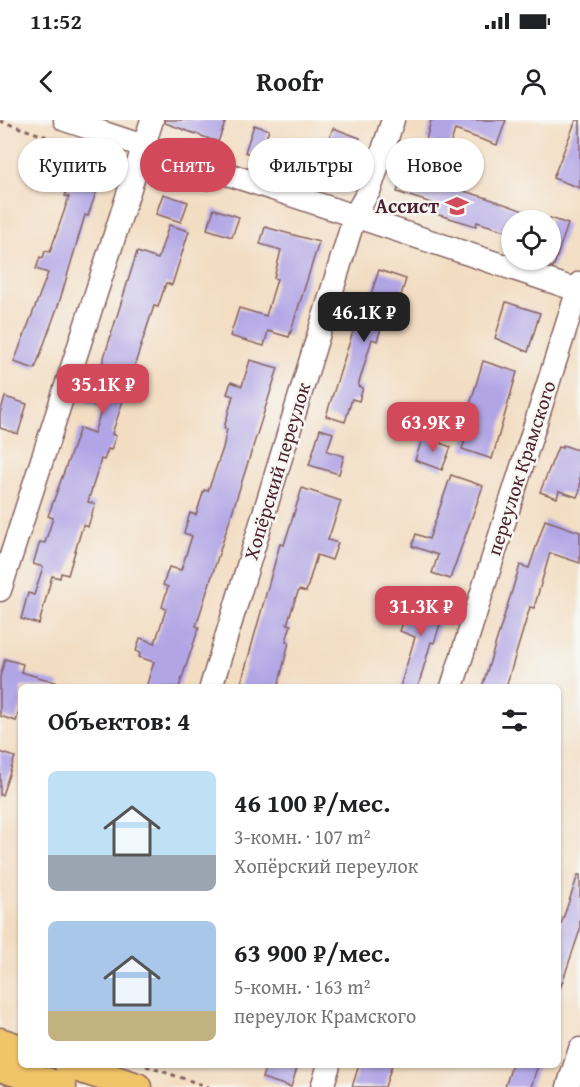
<!DOCTYPE html>
<html lang="ru">
<head>
<meta charset="utf-8">
<style>
	:root { --surface:#fff; --page:#f2f2f2; --text:#202124; --muted:#757577; --accent:#d1495b }
	body { margin:0; font-family:"Gentium Book Plus",serif; background:var(--page); color:var(--text); height:100vh; display:flex; flex-direction:column; font-size:22px; white-space:nowrap }
	* { box-sizing:border-box; margin:0 }
	p { font-size:20px; color:var(--muted) }
	.icon { flex:none; width:33px; height:33px; fill:none; stroke:currentColor; stroke-width:2; stroke-linecap:round; stroke-linejoin:round }
	.map { position:relative; flex:1; overflow:hidden }
	.sheet { position:absolute; left:18px; top:564px; width:543px; height:384px; display:flex; flex-direction:column; background:var(--surface); border-radius:9px; box-shadow:0 2px 4px #0004 }
	.sheet>* { flex:none }
	.guide { position:absolute; left:18px; top:18px; width:544px; height:54px; display:flex; gap:12px }
	.buttons { position:absolute; left:501px; top:90px; display:grid; gap:12px }
	.buttons a { display:grid; place-items:center; width:60px; height:60px; border-radius:50%; background:var(--surface); box-shadow:0 2px 4px #0004; font-size:30px }
	.price { position:absolute; translate:-50% -51px; padding:0 14px; border-radius:12px; background:var(--accent); color:#fff; font-size:20px; line-height:39px; filter:drop-shadow(0 2px 3px #0008) }
	.price::after { content:''; position:absolute; left:50%; top:36px; width:18px; height:14px; margin-left:-9px; background:inherit; clip-path:polygon(0 0,100% 0,50% 100%) }
	.price.on { background:#222; color:#fff }
	ul { padding:0; list-style:none }
	li { display:flex; align-items:center; gap:18px; height:150px; padding:0 30px }
	li span { display:grid; place-items:center; flex:none; width:168px; height:120px; border-radius:9px; color:#555 }
	li>.icon { margin-inline-start:auto }
	span .icon { width:72px; height:72px; fill:#fffc; stroke-width:1 }
	li b { font-size:26px }
	h2 { display:flex; justify-content:space-between; align-items:center; height:72px; padding:0 30px; font-size:26px }
	.tag { padding:0 21px; border-radius:27px; background:var(--surface); box-shadow:0 2px 4px #0004; font-size:21px; line-height:54px }
	.tag.on { background:var(--accent); color:#fff }
	.status { display:flex; justify-content:space-between; align-items:center; height:42px; padding:0 30px; background:var(--surface); direction:ltr }
	.status svg { height:16px; fill:currentColor }
	header { display:flex; justify-content:space-between; align-items:center; height:78px; padding:0 30px; background:var(--surface); font-size:27px; font-weight:600 }
	.map>svg:first-child { display:block }
	.building { fill:#b1a5e5 }
	.lines { fill:none; stroke-linecap:round; stroke-linejoin:round }
	.minor-casing { stroke:#856260; stroke-width:25 }
	.major-casing { stroke:#856260; stroke-width:31 }
	.path { stroke:#856260; stroke-width:3; stroke-dasharray:4.5 4.5; stroke-linecap:butt }
	.minor { stroke:#fff; stroke-width:22 }
	.major { stroke:#f0c469; stroke-width:28 }
	.labels { text-anchor:middle; stroke-width:5; stroke-linejoin:round; paint-order:stroke }
	.poi-label { font-size:20px; font-weight:bold; fill:#4a1f2b; stroke:#f6f6f2; text-anchor:end }
	.street-label { font-size:20px; fill:#4a1f2b; stroke:#f6f6f2 }
</style>
</head>
<body>
<div class="status"><b>11:52</b><svg viewBox="0 0 49 12"><path d="M0 12V9h3v3zM5 12V6h3v6zM10 12V3h3v9zM15 12V0h3v12zM26 1h20v11H26zM47 4h2v5h-2z"/></svg></div>
<header><svg class="icon" aria-label="back" viewBox="0 0 24 24"><path d="M15 5l-7 7 7 7"/></svg>Roofr<svg class="icon" aria-label="person" viewBox="0 0 24 24"><circle cx="12" cy="8" r="4"/><path d="M4 21q1-7 8-7t8 7"/></svg></header>
<div class="map">
<svg width="580" height="967" viewBox="0 0 580 967">
	<rect width="100%" height="100%" fill="#f6f6f2"/>
	<filter id="ink" filterUnits="userSpaceOnUse"><feTurbulence type="fractalNoise" baseFrequency=".0167" numOctaves="2"/><feDisplacementMap in="SourceGraphic" scale="12" xChannelSelector="R" yChannelSelector="G"/><feConvolveMatrix kernelMatrix="1 2 1 2 8 2 1 2 1" color-interpolation-filters="sRGB"/></filter>
	<filter id="wash" filterUnits="userSpaceOnUse"><feTurbulence type="fractalNoise" baseFrequency=".008" numOctaves="4" result="noise"/><feDisplacementMap in="SourceGraphic" scale="24" xChannelSelector="R" yChannelSelector="G"/><feGaussianBlur stdDeviation="1.35" result="paint"/><feColorMatrix in="noise" values="0 0 0 0 0 0 0 0 0 0 0 0 0 0 0 0 0 1.4 0 .05"/><feComposite in="paint" operator="in"/></filter>
	<g filter="url(#wash)">
		<rect width="100%" height="100%" fill="#f3ddc2"/>
		<g id="blocks">
			<g class="building">
				<polygon points="165,0 226,0 218,22 165,3"/>
				<polygon points="431,0 506,0 497,25 455,10 449,28 426,20"/>
				<polygon points="576,0 580,0 580,68 553,58"/>
				<polygon points="254,5 269,10 259,37 245,32"/>
				<polygon points="333,8 360,18 342,64 316,54"/>
				<polygon points="78,44 103,52 88,96 85,95 60,180 35,249 14,242 48,153 36,149 40,137 43,138 45,131 50,132 69,77 65,76 72,53 75,54"/>
				<polygon points="405,48 430,56 429,61 484,77 544,98 544,100 512,100 512,113 477,102 476,106 436,94 438,85 397,72"/>
				<polygon points="163,74 188,82 181,102 156,94"/>
				<polygon points="214,89 239,97 232,117 207,109"/>
				<polygon points="550,98 568,104 553,148 550,147"/>
				<polygon points="169,105 189,111 172,165 166,163 158,187 154,186 112,314 116,316 111,330 108,329 104,340 101,339 88,382 95,384 88,407 83,405 68,455 61,453 60,458 52,456 39,504 21,499 28,473 34,475 43,447 33,444 40,422 45,423 53,398 48,396 80,308 94,313 102,288 85,283 90,264 95,265 102,244 137,132 158,139"/>
				<polygon points="265,107 319,122 289,217 268,211 264,226 230,216 239,188 266,196 277,159 274,158 281,130 260,124"/>
				<polygon points="379,150 406,159 396,192 387,190 377,221 372,219 358,266 363,268 359,281 352,279 345,302 326,296 356,202 361,204"/>
				<polygon points="506,182 540,193 528,232 495,218"/>
				<polygon points="250,240 278,248 196,506 199,507 179,567 146,567 154,542 139,537 140,533 136,531 140,518 155,523 166,489 162,487 168,467 163,465 169,447 181,450 192,416 184,413 190,393 196,395 204,370 208,371 223,328 227,309 224,308 233,276 227,274 231,262 242,266"/>
				<polygon points="483,241 517,252 492,339 462,329 473,297 467,295"/>
				<polygon points="5,277 27,284 18,314 0,308 0,293"/>
				<polygon points="320,309 333,313 327,331 344,336 339,354 309,345"/>
				<polygon points="423,317 451,327 442,350 415,340"/>
				<polygon points="563,325 580,331 580,370 577,377 559,371 557,378 540,372 558,327 562,328"/>
				<polygon points="451,355 483,366 450,459 432,453 438,435 412,426 416,414 429,419"/>
				<polygon points="302,368 341,381 328,420 338,423 332,440 317,435 306,472 299,470 296,477 287,504 291,505 286,521 289,522 278,567 240,567 280,424 284,425"/>
				<polygon points="545,400 580,412 580,443 550,433 534,488 530,487 506,567 482,567 520,445 529,448"/>
				<polygon points="422,475 447,483 434,523 431,522 418,567 400,567 415,517 400,511 408,489 417,492"/>
				<polygon points="5,539 23,544 21,552 59,563 59,567 21,567 21,585 16,601 0,596 0,557"/>
				<polygon points="0,632 15,637 2,675 0,675"/>
				<polygon points="578,755 580,755 580,810 560,869 558,813"/>
				<polygon points="266,945 298,945 291,967 262,958"/>
				<polygon points="359,945 392,945 385,967 352,967"/>
				<polygon points="512,945 538,945 531,967 505,967"/>
			</g>
		</g>
	</g>
	<g filter="url(#ink)">
		<use href="#blocks" fill-opacity="0" stroke="#856260" stroke-width="1.5"/>
		<g class="lines">
			<g class="minor-casing">
				<g id="minor">
					<polyline points="65,0 580,171"/>
					<polyline points="0,470 152,0"/>
					<polyline points="211,567 355,95 370,69 393,0"/>
					<polyline points="452,567 580,163"/>
					<polyline points="322,967 329,945"/>
					<polyline points="568,967 580,929"/>
				</g>
			</g>
			<g class="major-casing">
				<g id="major">
					<polyline points="0,922 21,929"/>
					<polyline points="69,945 137,967"/>
					<polyline points="0,947 62,967"/>
				</g>
			</g>
			<g class="path">
				<polyline points="0,1 121,42"/>
				<polyline points="153,52 212,71"/>
				<polyline points="146,946 209,967"/>
			</g>
			<use href="#minor" class="minor"/>
			<use href="#major" class="major"/>
		</g>
	</g>
	<defs>
		<g id="school-bare" transform="scale(1.8)"><path d="M0-5L7-2L0 1L-7-2ZM-4 1L0 2.5L4 1V4Q0 6-4 4Z" fill="#d1495b" stroke="#f6f6f2" stroke-width="2.5" paint-order="stroke"/></g>
	</defs>
	<g fill-rule="evenodd">
		<use href="#school-bare" x="457" y="86"/>
	</g>
	<g class="labels">
		<g class="poi-label">
			<text x="439" y="93">Ассист</text>
		</g>
		<g class="street-label">
			<text transform="translate(521 348) rotate(-72)" y="7">переулок Крамского</text>
			<text transform="translate(277 351) rotate(-73)" y="7">Хопёрский переулок</text>
		</g>
	</g>
</svg>
<div class="buttons">
<a><svg class="icon" aria-label="locate" viewBox="0 0 24 24"><circle cx="12" cy="12" r="6"/><path d="M12 2v4M12 18v4M2 12h4M18 12h4"/></svg></a>
</div>
<b class="price on" style="left:364px;top:223px">46.1K ₽</b>
<b class="price" style="left:103px;top:295px">35.1K ₽</b>
<b class="price" style="left:433px;top:333px">63.9K ₽</b>
<b class="price" style="left:421px;top:517px">31.3K ₽</b>
<div class="guide">
<a class="tag">Купить</a>
<a class="tag on">Снять</a>
<a class="tag">Фильтры</a>
<a class="tag">Новое</a>
</div>
<section class="sheet">
<h2>Объектов: 4<svg class="icon" aria-label="filters" viewBox="0 0 24 24"><path d="M4 7h16M4 17h16"/><circle cx="9" cy="7" r="2"/><circle cx="15" cy="17" r="2"/></svg></h2>
<ul>
<li><span style="background:linear-gradient(#bfe0f5 70%,#9aa5b1 0)"><svg class="icon" aria-label="home" viewBox="0 0 24 24"><path d="M3 11l9-7 9 7M6 9v11h12V9"/></svg></span><div><b>46 100 ₽/мес.</b><p>3-комн. · 107 m²</p><p>Хопёрский переулок</p></div></li>
<li><span style="background:linear-gradient(#a9c7e8 75%,#c2b280 0)"><svg class="icon" aria-label="home" viewBox="0 0 24 24"><path d="M3 11l9-7 9 7M6 9v11h12V9"/></svg></span><div><b>63 900 ₽/мес.</b><p>5-комн. · 163 m²</p><p>переулок Крамского</p></div></li>
</ul>
</section>
</div>
</body>
</html>
